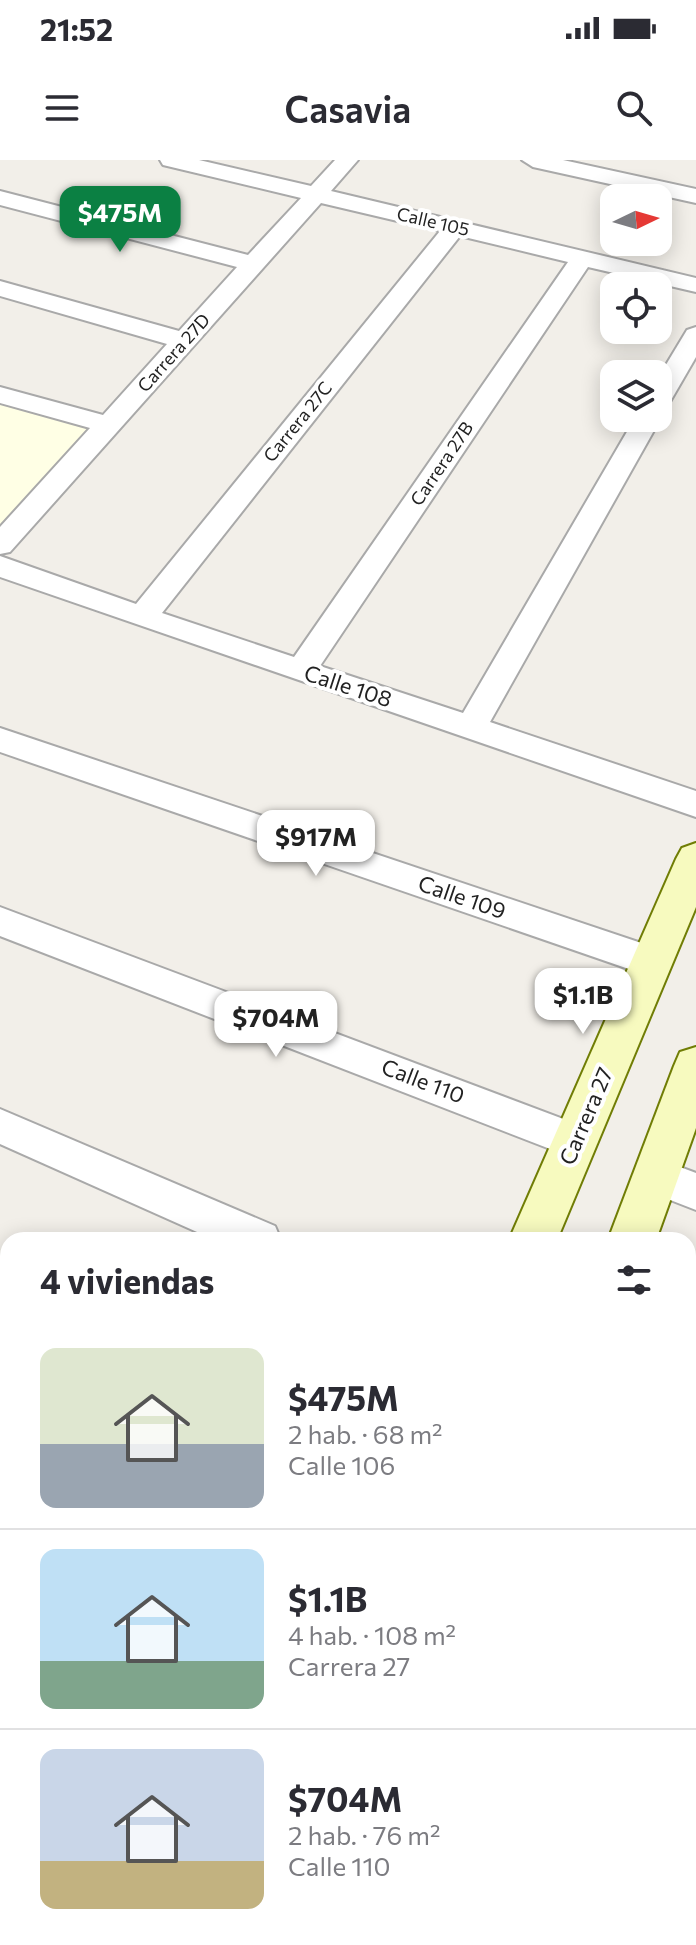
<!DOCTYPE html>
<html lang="es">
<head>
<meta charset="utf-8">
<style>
	:root { --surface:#fff; --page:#f7f7f7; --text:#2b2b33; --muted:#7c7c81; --line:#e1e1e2; --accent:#0b8043 }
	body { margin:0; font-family:Commissioner,sans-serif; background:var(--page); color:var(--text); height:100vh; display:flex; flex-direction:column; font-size:30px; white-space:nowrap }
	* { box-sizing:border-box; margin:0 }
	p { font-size:26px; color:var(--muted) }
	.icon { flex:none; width:44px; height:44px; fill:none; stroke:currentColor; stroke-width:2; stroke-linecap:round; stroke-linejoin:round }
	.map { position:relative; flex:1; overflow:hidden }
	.panel { position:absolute; left:0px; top:1072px; width:696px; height:714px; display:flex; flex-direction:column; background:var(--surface); border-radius:24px 24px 0 0; box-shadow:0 4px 20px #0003 }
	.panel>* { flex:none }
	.needle { width:52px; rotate:85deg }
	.tools { position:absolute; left:600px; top:24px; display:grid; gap:16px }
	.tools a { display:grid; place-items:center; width:72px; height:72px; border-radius:16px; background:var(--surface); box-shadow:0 4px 20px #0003; font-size:40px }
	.price { position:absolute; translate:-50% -68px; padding:0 18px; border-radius:16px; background:#fff; color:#222; font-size:26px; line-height:52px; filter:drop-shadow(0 2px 4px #0008) }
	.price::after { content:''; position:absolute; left:50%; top:48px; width:24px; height:18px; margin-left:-12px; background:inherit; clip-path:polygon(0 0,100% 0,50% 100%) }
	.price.active { background:var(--accent); color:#fff }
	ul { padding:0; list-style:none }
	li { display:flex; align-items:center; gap:24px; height:200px; padding:0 40px }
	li+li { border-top:2px solid var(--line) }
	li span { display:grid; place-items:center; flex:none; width:224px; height:160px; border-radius:16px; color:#555 }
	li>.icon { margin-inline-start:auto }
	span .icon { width:96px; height:96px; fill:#fffc; stroke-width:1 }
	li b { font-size:34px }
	h2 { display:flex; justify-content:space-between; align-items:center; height:96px; padding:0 40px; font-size:34px }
	.status { display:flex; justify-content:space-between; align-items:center; height:56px; padding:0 40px; background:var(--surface); direction:ltr }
	.status svg { height:22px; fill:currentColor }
	header { display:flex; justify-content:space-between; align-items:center; height:104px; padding:0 40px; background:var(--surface); font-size:36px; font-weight:600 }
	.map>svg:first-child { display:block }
	.education { fill:#ffffe5 }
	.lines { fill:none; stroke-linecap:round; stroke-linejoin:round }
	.street-casing { stroke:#a9a9a9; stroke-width:4 }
	.secondary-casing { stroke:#707d05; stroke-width:4 }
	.street { fill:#fff; fill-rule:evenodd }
	.secondary { fill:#f7fabf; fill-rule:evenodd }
	.labels { text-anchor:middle; stroke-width:8; stroke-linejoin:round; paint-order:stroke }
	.far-street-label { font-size:18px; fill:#222; stroke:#fff }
	.street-label { font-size:22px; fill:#222; stroke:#fff }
</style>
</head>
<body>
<div class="status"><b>21:52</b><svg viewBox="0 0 49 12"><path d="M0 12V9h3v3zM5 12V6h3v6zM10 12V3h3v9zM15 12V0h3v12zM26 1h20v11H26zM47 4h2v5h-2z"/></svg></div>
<header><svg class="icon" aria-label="menu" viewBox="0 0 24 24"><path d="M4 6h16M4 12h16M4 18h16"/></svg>Casavia<svg class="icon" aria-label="search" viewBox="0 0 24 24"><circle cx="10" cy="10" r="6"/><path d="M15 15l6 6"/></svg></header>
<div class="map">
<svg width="696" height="1785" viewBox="0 0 696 1785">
	<rect width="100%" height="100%" fill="#f2efe9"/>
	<polygon class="education" points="0,235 110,265 0,385"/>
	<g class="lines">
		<g class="street-casing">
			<g id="street">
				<path d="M160,0h39l112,26 24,-26h23l-27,31 365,87v14l-108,-25 -268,399 143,47 172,-295h23v-5l3,5 -171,304 206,69v26l-696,-240v-21l136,48 304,-373 -119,-28 -311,349 -10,2v-27l90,-99 -90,-25v-16l103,28 64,-71 -167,-48v-15l179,50 58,-64 -237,-62v-14l248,64 53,-57 -138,-33zM460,76l108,26 -274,395 -132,-44z"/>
				<polygon points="522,0 563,0 696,29 696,43 533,7"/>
				<polygon points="696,167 696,197 667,247 658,249 658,218 687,170"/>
				<polygon points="0,568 665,791 670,802 665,813 652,817 0,592"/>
				<polygon points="0,747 590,969 596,981 590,993 576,999 0,776"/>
				<polygon points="0,949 275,1066 281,1080 215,1080 0,984"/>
				<polygon points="656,998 696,1013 696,1050 642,1029 636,1016 642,1003"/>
				<polygon points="688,1270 696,1273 696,1319 688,1316"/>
			</g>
		</g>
		<g class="secondary-casing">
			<g id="secondary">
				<polygon points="696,683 696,747 557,1080 509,1080 676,699 682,688"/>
				<polygon points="696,887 696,968 656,1080 608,1080 674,906 680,892"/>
				<polygon points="0,1292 8,1295 8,1348 0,1345"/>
				<polygon points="0,1423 8,1427 8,1483 0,1479"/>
				<polygon points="688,1637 696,1640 696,1701 688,1698"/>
				<polygon points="204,1778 266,1778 263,1785 201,1785"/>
				<polygon points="345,1778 407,1778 405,1785 343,1785"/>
				<polygon points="611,1778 683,1778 686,1785 614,1785"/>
			</g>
		</g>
		<use href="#street" class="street"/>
		<use href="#secondary" class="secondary"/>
	</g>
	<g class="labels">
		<g class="far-street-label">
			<text transform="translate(433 62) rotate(13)" y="6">Calle 105</text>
			<text transform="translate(174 193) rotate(-48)" y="6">Carrera 27D</text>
			<text transform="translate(298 262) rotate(-51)" y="6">Carrera 27C</text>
			<text transform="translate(442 304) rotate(-56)" y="6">Carrera 27B</text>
		</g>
		<g class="street-label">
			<text transform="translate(348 526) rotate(18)" y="8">Calle 108</text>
			<text transform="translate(462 737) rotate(19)" y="8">Calle 109</text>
			<text transform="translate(423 921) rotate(21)" y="8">Calle 110</text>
			<text transform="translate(586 956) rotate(-67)" y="8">Carrera 27</text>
		</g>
	</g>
</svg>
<div class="tools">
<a><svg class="needle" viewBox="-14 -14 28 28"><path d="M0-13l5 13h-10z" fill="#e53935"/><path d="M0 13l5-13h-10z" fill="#7c7c81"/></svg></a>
<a><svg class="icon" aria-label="locate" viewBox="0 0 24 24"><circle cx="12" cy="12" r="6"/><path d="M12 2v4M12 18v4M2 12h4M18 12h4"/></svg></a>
<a><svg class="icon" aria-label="layers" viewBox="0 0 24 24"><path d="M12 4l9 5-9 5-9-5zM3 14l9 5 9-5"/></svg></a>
</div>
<b class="price active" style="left:120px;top:94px">$475M</b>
<b class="price" style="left:316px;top:718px">$917M</b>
<b class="price" style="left:583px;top:876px">$1.1B</b>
<b class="price" style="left:276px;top:899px">$704M</b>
<section class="panel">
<h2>4 viviendas<svg class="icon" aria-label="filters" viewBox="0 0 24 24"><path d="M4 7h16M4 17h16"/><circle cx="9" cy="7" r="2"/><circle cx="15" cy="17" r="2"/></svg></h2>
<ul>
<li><span style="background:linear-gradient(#dfe7d0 60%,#9aa5b1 0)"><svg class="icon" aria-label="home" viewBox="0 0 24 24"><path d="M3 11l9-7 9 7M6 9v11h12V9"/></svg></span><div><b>$475M</b><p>2 hab. · 68 m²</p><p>Calle 106</p></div></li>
<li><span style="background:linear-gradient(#bfe0f5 70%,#7fa58c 0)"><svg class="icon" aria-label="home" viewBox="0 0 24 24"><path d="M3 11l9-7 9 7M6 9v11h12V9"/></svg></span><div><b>$1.1B</b><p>4 hab. · 108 m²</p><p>Carrera 27</p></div></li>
<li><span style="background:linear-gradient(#c9d6e8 70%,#c2b280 0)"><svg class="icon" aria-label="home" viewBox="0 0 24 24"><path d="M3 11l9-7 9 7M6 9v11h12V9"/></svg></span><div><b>$704M</b><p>2 hab. · 76 m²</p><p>Calle 110</p></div></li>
</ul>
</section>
</div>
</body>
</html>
